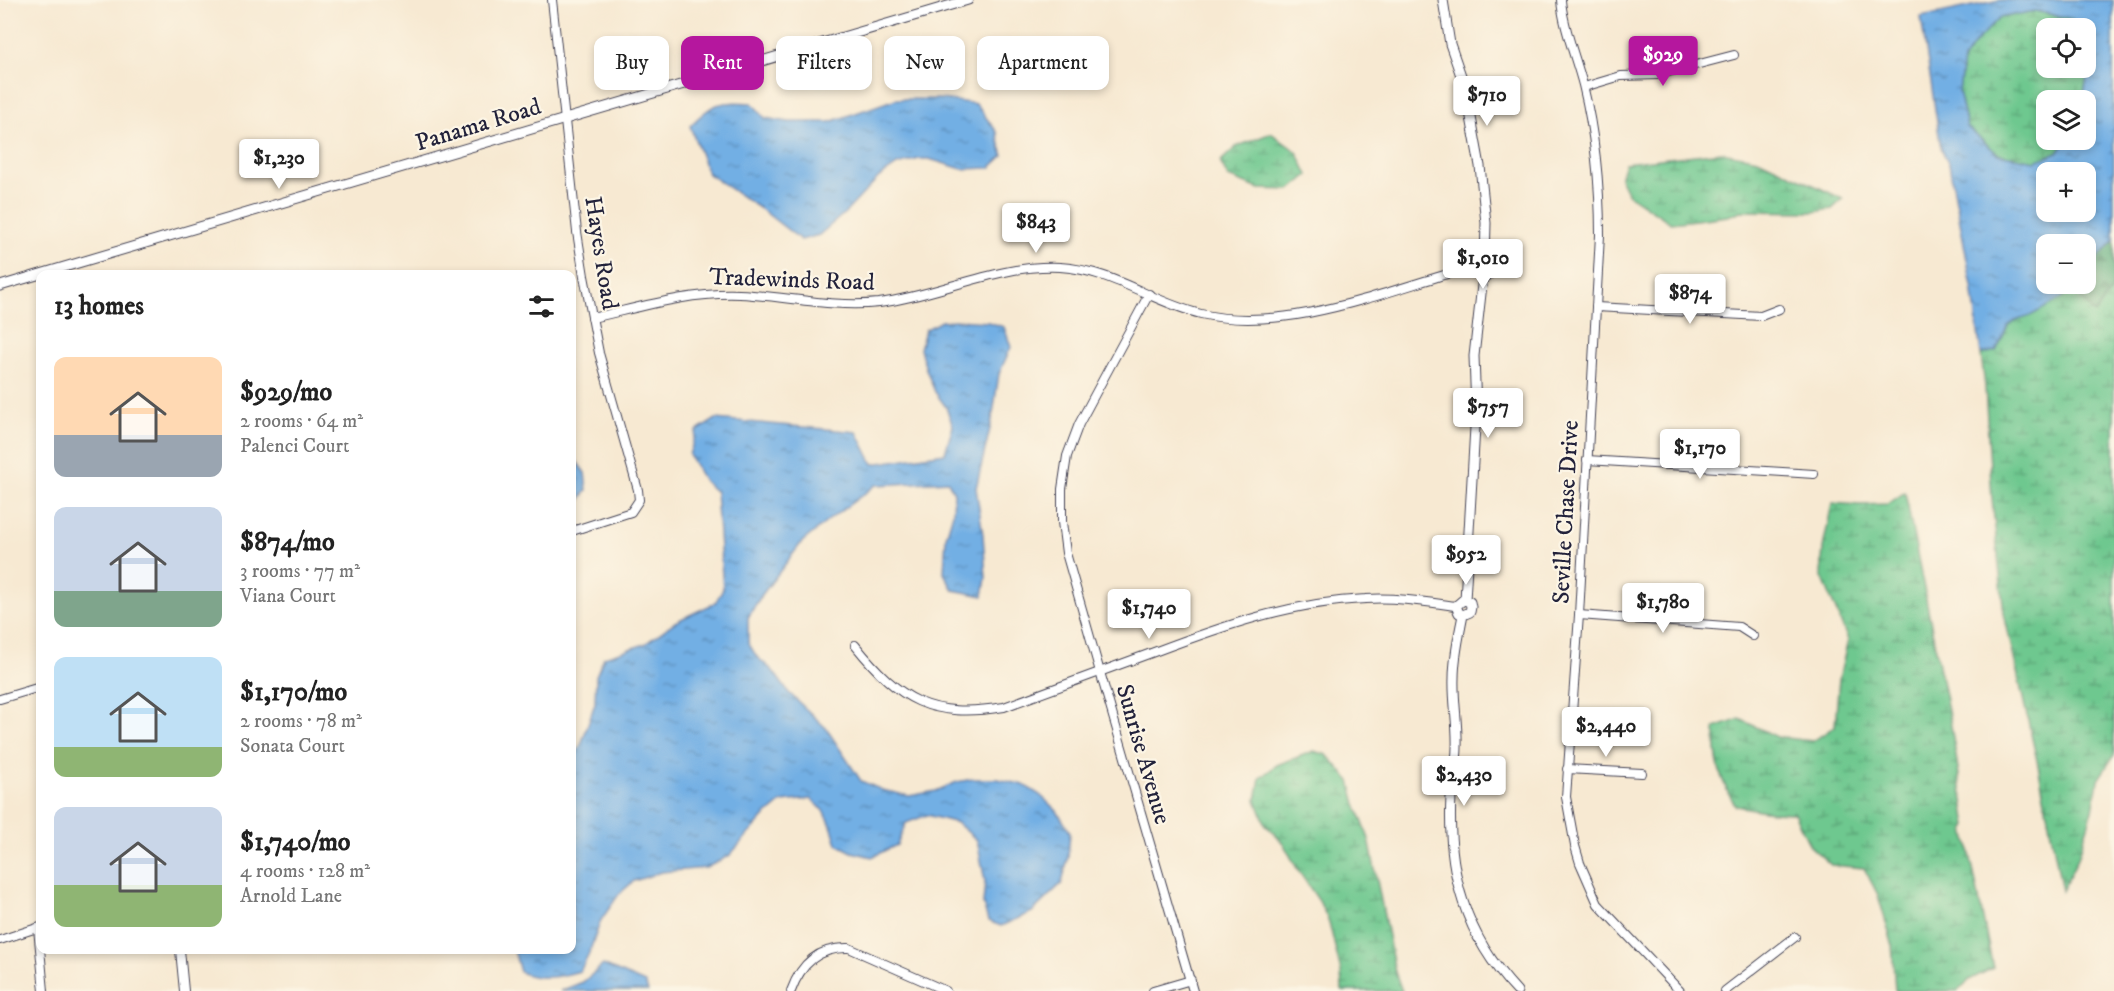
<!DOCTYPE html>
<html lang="en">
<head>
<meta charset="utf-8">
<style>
	:root { --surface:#fff; --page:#f2f2f2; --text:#222; --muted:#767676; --accent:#b5179e }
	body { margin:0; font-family:"IM FELL DW Pica",serif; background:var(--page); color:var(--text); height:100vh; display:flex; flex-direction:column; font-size:22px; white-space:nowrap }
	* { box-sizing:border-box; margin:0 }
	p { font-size:20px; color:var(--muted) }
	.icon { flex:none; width:33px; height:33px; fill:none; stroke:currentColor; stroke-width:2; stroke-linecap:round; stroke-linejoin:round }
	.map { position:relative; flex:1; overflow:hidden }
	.details { position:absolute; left:36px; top:270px; width:540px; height:684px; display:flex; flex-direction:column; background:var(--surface); border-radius:12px; box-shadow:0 3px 9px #0003 }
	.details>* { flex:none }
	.hud { position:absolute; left:594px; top:36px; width:570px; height:54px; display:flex; gap:12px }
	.buttons { position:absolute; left:2036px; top:18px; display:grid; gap:12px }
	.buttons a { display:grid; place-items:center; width:60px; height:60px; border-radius:12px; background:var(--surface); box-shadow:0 3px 9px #0003; font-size:30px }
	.price { position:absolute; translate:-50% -51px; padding:0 14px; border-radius:6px; background:#fff; color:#222; font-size:20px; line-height:39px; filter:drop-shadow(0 2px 3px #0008) }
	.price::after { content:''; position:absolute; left:50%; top:36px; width:18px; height:14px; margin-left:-9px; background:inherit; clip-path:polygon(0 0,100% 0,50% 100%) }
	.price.active { background:var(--accent); color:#fff }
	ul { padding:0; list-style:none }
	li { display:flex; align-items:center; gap:18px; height:150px; padding:0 18px }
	li span { display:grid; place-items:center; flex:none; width:168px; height:120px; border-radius:12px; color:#555 }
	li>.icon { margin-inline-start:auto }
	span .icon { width:72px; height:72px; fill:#fffc; stroke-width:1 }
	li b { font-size:26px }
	h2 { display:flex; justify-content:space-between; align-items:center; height:72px; padding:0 18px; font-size:26px }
	.pill { padding:0 21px; border-radius:12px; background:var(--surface); box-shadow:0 3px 9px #0003; font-size:21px; line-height:54px }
	.pill.active { background:var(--accent); color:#fff }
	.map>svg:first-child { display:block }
	.forest { fill:url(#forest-firs); stroke:#3e675a; stroke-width:1.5 }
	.wetland { fill:url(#wetland-marsh); stroke:#487565; stroke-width:1.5 }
	.water { fill:url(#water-ripples); stroke:#4a6890; stroke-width:1.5; fill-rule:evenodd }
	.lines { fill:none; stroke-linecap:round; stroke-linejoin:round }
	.minor-casing { stroke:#424052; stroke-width:10 }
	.tertiary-casing { stroke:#424052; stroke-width:11 }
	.minor { stroke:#fff; stroke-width:8 }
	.tertiary { stroke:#fff; stroke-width:9 }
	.labels { text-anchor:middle; stroke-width:4.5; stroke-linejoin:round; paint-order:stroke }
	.street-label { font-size:24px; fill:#22223b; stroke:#fcf5e5 }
</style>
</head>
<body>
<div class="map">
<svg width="2114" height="991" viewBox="0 0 2114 991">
	<defs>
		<pattern id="forest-firs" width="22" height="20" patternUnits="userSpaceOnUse" patternTransform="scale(1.5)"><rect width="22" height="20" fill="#5aac7a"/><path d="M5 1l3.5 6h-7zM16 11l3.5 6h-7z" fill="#4a8c65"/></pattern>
		<pattern id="wetland-marsh" width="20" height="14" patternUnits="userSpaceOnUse" patternTransform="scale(1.5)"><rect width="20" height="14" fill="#6ec88f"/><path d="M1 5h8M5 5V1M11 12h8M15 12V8" fill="none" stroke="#5aa276"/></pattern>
		<pattern id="water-ripples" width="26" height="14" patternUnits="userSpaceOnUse" patternTransform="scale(1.5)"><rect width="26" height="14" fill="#72afe4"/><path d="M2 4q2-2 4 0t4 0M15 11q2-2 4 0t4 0" fill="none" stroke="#5d8eba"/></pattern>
	</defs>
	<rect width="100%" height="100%" fill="#fcf5e5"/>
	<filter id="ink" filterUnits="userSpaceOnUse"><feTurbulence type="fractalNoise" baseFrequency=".0167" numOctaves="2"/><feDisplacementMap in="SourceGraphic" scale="12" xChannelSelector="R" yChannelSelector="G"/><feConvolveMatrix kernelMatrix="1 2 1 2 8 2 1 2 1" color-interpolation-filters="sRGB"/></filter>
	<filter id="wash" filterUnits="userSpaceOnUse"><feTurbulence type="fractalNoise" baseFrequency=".008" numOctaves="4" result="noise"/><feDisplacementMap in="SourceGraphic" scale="24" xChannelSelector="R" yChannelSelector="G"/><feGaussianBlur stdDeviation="1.35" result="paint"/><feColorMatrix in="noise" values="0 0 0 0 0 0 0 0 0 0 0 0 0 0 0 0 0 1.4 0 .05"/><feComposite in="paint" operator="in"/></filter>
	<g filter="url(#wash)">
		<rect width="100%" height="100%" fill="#f7e9d2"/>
		<polygon class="forest" points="2114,240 2114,286 2095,314 2071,287 2074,284 2085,284 2085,272"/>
		<g class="wetland">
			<polygon points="2035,11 2073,19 2079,28 2046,28 2046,68 2085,68 2085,37 2089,67 2083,100 2046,100 2046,140 2067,140 2058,153 2035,161 1998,154 1967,127 1959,92 1963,59 1975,43 1999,18"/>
			<polygon points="1271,133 1297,152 1308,175 1290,190 1259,189 1228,177 1220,162 1236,147"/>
			<polygon points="1722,152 1758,159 1843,199 1832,209 1814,212 1741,211 1728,216 1671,223 1628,194 1620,178 1625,163"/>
			<polygon points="2114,286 2114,755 2098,780 2093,810 2078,858 2062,891 2038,765 2004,614 1992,499 1985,387 1981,354 1996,351 2008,326 2015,321 2030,316 2060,299 2071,287 2095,314"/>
			<path d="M1905,492l47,239 15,95 -2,3 28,139 -24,12 -11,11h-63l-3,-48 -14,-48 -14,-27 -33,-3 -21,-19 -16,-33 -23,-1 -35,-6c-17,-26 -21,-48 -21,-78l25,-9 37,18 36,4 22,-15 4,-47 9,-39 -27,-66 2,-26 9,-45 28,2 28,-1z"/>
			<polygon points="1314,751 1327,755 1350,781 1356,804 1369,839 1395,972 1402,991 1342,991 1341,972 1329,922 1319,901 1298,870 1283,843 1266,825 1256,800 1260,778 1277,765"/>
		</g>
		<g class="water">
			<path d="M2001,0h112l1,240 -29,32v-28h-39v40h28l-13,15 -31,17 -15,5 -7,5 -12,25 -15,3 -9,-68 -23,-122 -8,-16 -20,-131zM2035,11l38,8 6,9h6l4,39 -6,33h2v40h-18l-9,13 -23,8 -37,-7 -31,-27 -8,-35 4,-33 12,-16 24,-25zM2046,172h39v40h-39z"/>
			<path d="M896,99h46l34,5 21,28 6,24 -13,12 -28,1 -33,-10h-10l-22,6 -19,13 -31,33 -28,24 -18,5 -40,-31 -53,-35 -18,-48c23,-24 30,-25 62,-23l13,15 24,4h41z"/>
			<path d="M957,320l31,2 16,5 7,20 -12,27 -7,46 -16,68 7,47 3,43 -3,18 -30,-6 -9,-17 2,-36 7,-24 1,-20 -6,-12 -72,4 -46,34 -28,23 -41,54 -13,21v26l9,14 16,14 16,22 37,35 35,53 21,9 27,6 27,-5 21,-9 16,-3h25l26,6 16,10 17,16 13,21 -2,25 -6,26 -30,29 -31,14 -13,-5 -5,-17 2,-23 -8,-41 -20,-17 -30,-8 -21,8 -9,22 -25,12 -20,-5 -15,-8c-6,-20 -9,-32 -26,-45l-29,3 -18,15 -35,39 -23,12 -45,4 -27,9 -15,13 -18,26 -12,33 -9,18c-21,6 -40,10 -60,1l-6,-22h58v-191l9,-14 14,-42 1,-27 8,-19 41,-13 30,-22 40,-19 8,-14 -7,-97 -12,-11 -15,-26 8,-24 19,-12 141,13 16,32 72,-11 8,-27 -7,-19 -11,-15 -9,-23 -6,-20 5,-19 16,-9z"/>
			<polygon points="572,455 585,473 587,490 577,504 572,504"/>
			<polygon points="603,965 645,983 648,991 560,991 583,982"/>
		</g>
	</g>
	<g filter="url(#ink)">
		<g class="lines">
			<g class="minor-casing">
				<g id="minor">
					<polyline points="552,0 577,232 584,276 599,353 638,490 639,500 631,512 572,531"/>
					<path d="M1561,0c2,27 15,58 22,85 12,49 17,99 17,150l-21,380 -13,182 9,49 5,17 18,41 82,87"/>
					<polyline points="1584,87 1621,76 1657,75 1734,55"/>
					<polyline points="1149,294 1079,424 1067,456 1062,489 1062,522 1066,553 1100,672 1193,991"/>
					<polyline points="1596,307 1761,316 1779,309"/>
					<path d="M592,318c49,-11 97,-26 147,-24 47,2 93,14 140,9 62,-8 118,-39 181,-36 53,3 91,35 141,47 82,19 178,-20 256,-43l19,-3"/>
					<polyline points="1587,460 1814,474"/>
					<polyline points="1579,615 1739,627 1753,636"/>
					<path d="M855,645c45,56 76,74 149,62 50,-18 100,-37 150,-55 69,-26 137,-50 212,-53 30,-2 60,3 90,7"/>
					<polyline points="0,699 40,687"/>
					<polyline points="1567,769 1642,773"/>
					<polyline points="38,928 44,991"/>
					<polyline points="0,940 40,927"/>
					<polyline points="180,950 184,991"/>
					<path d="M791,991c10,-28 28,-44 58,-43l97,43"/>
					<polyline points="1153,991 1191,980"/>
					<polyline points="1725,991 1795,937"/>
				</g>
			</g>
			<g class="tertiary-casing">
				<g id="tertiary">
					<polyline points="1443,0 1450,44 1466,90 1480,166 1486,223 1485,260"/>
					<circle cx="1484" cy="268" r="8"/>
					<polyline points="0,286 968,0"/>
					<polyline points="1465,600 1476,410 1474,356 1483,276"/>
					<path d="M1463,615l-4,-2 -3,-7 7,-6 7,2 1,5 -1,5 -7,3c-4,21 -9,41 -9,63 -1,23 4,46 3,69 0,17 -5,33 -6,50 -4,75 14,139 66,194"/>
				</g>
			</g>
			<use href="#minor" class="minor"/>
			<use href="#tertiary" class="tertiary"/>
		</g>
	</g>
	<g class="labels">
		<g class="street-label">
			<text transform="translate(478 124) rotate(-17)" y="8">Panama Road</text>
			<text transform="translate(602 253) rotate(81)" y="8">Hayes Road</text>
			<text transform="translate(792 279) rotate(2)" y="8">Tradewinds Road</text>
			<text transform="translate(1565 512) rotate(-87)" y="8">Seville Chase Drive</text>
			<text transform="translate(1144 754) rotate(74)" y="8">Sunrise Avenue</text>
		</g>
	</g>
</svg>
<div class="buttons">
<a><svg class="icon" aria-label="locate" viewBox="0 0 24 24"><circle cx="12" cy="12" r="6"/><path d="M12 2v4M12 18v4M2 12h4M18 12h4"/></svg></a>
<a><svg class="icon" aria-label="layers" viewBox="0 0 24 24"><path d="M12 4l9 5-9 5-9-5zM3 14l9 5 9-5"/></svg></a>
<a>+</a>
<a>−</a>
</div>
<b class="price active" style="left:1663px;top:87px">$929</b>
<b class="price" style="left:1487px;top:127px">$710</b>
<b class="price" style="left:279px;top:190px">$1,230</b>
<b class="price" style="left:1036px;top:254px">$843</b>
<b class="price" style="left:1483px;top:290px">$1,010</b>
<b class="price" style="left:1690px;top:325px">$874</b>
<b class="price" style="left:1488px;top:439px">$757</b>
<b class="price" style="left:1700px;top:480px">$1,170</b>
<b class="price" style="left:1466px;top:586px">$952</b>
<b class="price" style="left:1663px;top:634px">$1,780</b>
<b class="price" style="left:1149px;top:640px">$1,740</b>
<b class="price" style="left:1606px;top:758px">$2,440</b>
<b class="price" style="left:1464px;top:807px">$2,430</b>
<div class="hud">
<a class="pill">Buy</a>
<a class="pill active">Rent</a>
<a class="pill">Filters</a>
<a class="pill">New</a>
<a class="pill">Apartment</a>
</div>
<section class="details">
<h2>13 homes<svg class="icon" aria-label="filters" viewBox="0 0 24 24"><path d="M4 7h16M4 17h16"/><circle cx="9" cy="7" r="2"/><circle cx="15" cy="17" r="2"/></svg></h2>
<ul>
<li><span style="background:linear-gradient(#ffd9b3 65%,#9aa5b1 0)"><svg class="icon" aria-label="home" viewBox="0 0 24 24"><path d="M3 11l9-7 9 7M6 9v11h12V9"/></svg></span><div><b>$929/mo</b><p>2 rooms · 64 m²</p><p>Palenci Court</p></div></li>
<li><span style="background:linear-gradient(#c9d6e8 70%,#7fa58c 0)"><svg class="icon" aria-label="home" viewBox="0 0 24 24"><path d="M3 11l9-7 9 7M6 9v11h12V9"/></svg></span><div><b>$874/mo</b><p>3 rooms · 77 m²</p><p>Viana Court</p></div></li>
<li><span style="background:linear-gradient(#bfe0f5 75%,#8fb573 0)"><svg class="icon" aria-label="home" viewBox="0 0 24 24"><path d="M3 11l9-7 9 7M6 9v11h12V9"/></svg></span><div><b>$1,170/mo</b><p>2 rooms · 78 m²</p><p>Sonata Court</p></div></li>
<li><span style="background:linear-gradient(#c9d6e8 65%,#8fb573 0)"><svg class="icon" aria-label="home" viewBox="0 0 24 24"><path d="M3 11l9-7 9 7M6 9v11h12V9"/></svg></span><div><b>$1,740/mo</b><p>4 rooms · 128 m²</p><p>Arnold Lane</p></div></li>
</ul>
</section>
</div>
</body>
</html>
